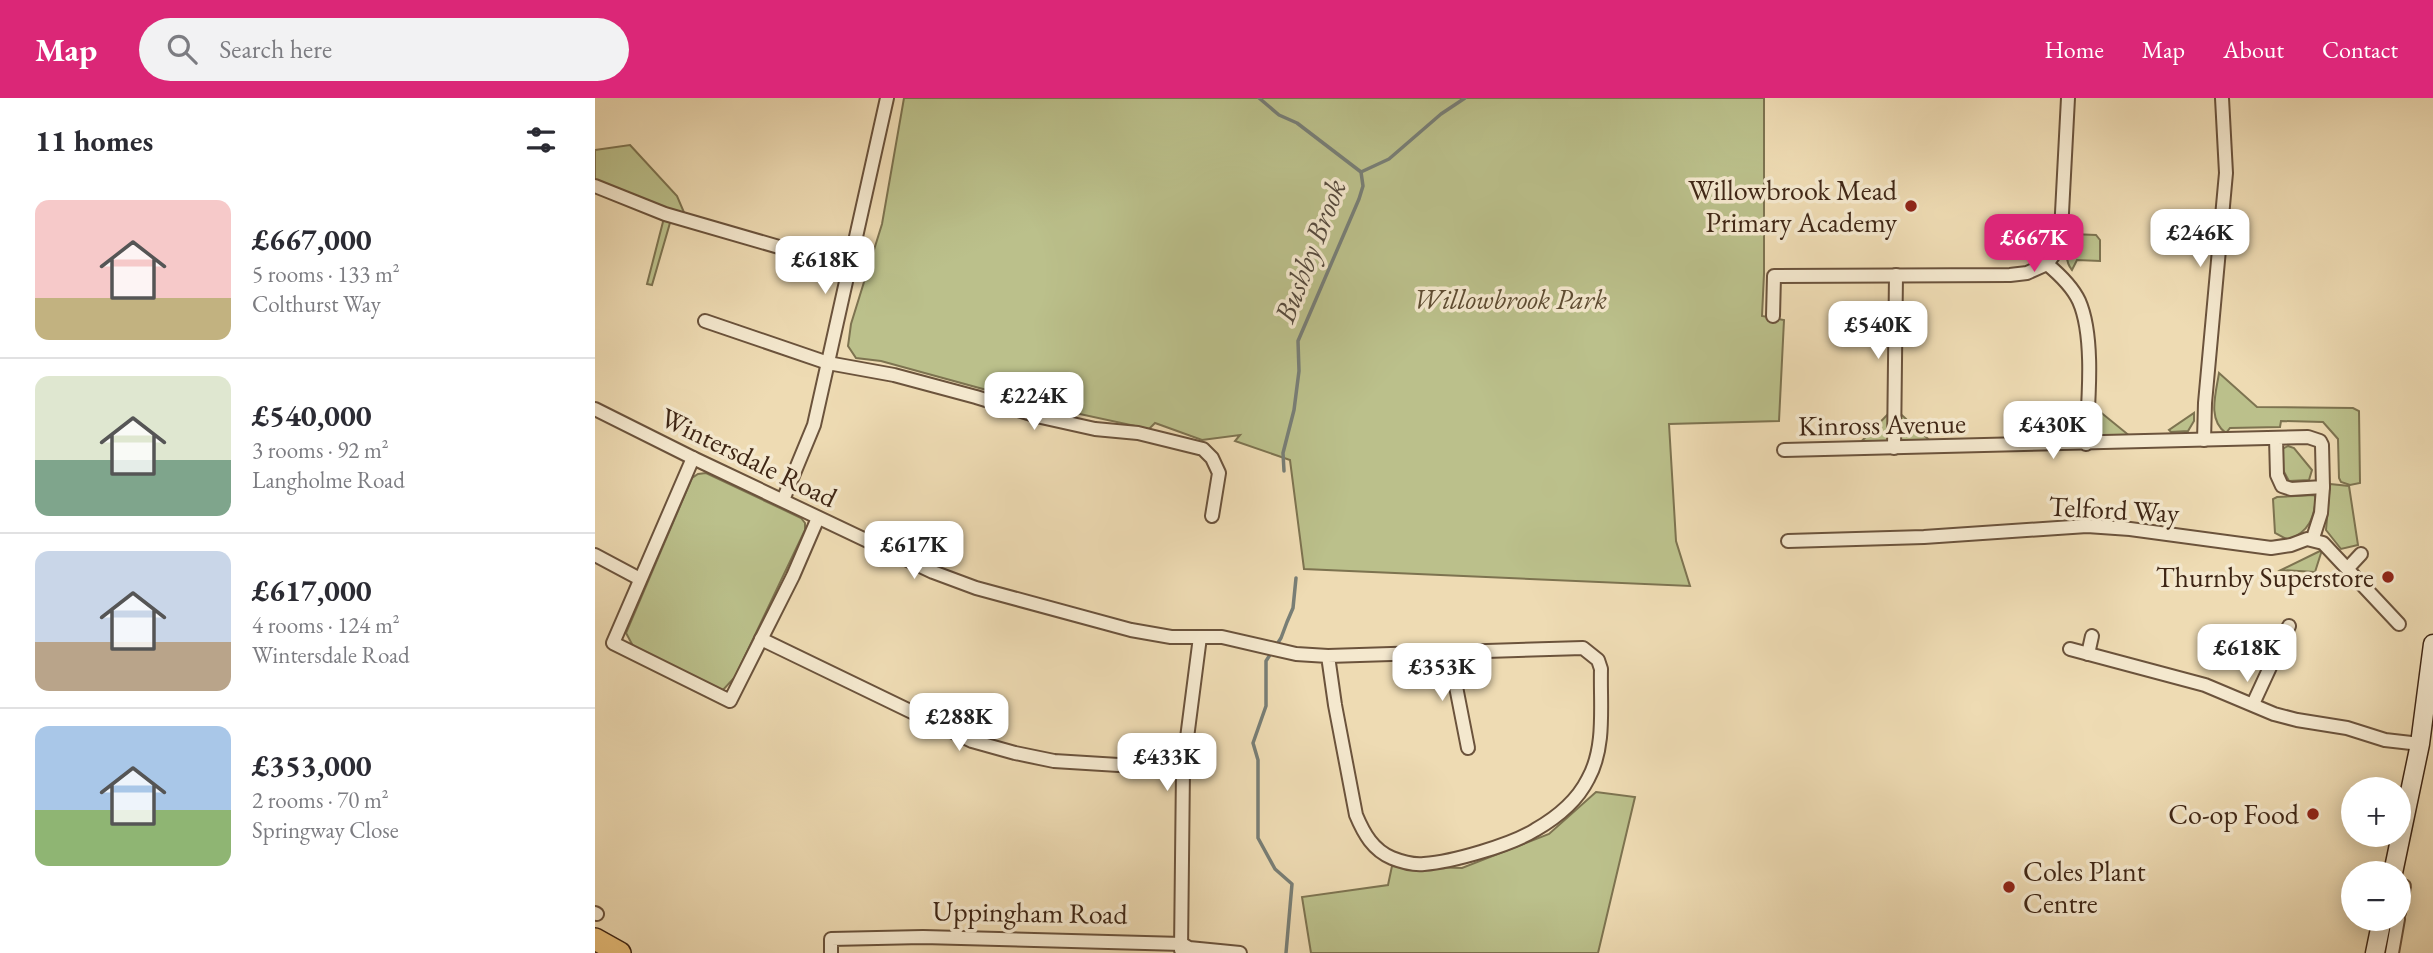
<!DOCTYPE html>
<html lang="en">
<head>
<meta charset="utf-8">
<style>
	:root { --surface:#fff; --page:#f2f2f3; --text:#2b2b33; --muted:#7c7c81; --line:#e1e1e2; --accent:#db2777 }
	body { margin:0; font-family:"EB Garamond",serif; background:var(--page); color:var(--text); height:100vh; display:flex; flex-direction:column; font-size:26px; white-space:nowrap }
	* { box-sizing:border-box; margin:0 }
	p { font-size:23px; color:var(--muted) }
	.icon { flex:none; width:38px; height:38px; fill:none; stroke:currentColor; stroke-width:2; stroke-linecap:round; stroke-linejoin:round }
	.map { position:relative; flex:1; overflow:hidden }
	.panel { display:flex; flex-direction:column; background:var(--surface); width:595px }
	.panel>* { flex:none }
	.buttons { position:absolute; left:1746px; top:679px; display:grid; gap:14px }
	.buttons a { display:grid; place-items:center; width:70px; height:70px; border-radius:50%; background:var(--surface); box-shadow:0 4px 18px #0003; font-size:35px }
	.price { position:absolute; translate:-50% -60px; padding:0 16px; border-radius:14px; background:#fff; color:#222; font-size:23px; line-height:46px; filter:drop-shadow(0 2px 4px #0008) }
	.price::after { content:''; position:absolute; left:50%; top:42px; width:21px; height:16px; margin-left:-10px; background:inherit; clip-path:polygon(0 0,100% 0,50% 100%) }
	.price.selected { background:var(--accent); color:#fff }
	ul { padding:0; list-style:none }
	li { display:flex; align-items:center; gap:21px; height:175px; padding:0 35px }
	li+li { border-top:2px solid var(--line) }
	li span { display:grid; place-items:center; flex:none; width:196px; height:140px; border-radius:14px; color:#555 }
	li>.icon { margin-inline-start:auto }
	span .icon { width:84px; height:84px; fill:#fffc; stroke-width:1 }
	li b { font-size:30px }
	h2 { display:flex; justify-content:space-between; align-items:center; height:84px; padding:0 35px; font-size:30px }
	header { display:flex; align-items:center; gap:42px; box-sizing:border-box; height:98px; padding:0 35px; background:var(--accent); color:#fff }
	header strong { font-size:33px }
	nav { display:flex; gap:38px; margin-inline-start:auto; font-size:24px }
	.search { width:490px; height:63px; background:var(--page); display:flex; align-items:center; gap:18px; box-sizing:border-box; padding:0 24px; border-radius:38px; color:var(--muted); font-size:26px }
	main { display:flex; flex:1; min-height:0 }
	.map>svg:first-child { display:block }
	.green { fill:#bbc08b; stroke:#7d7350; stroke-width:2 }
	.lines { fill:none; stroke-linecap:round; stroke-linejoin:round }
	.stream { stroke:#787e76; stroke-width:3.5 }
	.street-casing { stroke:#6b533c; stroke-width:16 }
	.secondary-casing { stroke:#3f2615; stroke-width:21 }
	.highway-casing { stroke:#3f2615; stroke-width:24 }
	.street { stroke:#f4e8ce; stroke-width:12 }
	.secondary { stroke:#f4e8ce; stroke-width:18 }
	.highway { stroke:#e7be7a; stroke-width:21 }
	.poi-dot { fill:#8f2418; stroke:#f4e8ce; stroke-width:2.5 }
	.labels { text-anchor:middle; stroke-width:7; stroke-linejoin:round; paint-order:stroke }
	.poi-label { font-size:28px; fill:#3f2615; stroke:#f4e8ce; text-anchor:end }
	.park-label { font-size:28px; font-style:italic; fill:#5e4c32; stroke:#f4e8ce }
	.street-label { font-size:28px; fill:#3f2615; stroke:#f4e8ce }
	.water-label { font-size:30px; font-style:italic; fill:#574b3e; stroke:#f4e8ce }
</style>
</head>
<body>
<header>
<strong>Map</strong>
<div class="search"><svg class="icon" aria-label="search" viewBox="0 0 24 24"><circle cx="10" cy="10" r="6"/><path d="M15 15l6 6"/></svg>Search here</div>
<nav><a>Home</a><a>Map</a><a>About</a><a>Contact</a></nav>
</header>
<main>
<section class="panel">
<h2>11 homes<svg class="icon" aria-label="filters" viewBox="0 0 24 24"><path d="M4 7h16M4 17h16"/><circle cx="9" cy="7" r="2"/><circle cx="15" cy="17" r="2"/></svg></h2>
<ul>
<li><span style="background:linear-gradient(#f6c9c9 70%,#c2b280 0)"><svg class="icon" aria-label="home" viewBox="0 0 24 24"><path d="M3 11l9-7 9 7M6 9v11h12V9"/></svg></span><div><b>£667,000</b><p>5 rooms · 133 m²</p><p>Colthurst Way</p></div></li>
<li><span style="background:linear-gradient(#dfe7d0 60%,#7fa58c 0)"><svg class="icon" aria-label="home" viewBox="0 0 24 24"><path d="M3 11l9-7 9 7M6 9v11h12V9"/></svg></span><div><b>£540,000</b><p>3 rooms · 92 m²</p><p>Langholme Road</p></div></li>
<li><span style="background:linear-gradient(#c9d6e8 65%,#b9a48a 0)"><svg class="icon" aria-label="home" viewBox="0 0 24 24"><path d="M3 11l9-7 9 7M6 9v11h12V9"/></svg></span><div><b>£617,000</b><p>4 rooms · 124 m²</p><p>Wintersdale Road</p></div></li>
<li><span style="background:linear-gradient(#a9c7e8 60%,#8fb573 0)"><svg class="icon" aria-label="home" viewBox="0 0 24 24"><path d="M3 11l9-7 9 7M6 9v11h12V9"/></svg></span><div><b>£353,000</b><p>2 rooms · 70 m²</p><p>Springway Close</p></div></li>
</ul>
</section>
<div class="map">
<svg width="1838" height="855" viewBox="0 0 1838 855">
	<rect width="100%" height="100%" fill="#eedbb3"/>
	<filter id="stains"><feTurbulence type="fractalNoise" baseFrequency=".00286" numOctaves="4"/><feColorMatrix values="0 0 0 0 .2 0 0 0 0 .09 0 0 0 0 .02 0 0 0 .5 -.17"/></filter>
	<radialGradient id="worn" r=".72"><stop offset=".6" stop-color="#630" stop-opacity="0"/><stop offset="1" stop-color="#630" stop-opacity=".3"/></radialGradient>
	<g class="green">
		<polygon points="309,0 1169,0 1169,176 1167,218 1189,222 1184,323 1074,326 1081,443 1095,488 709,471 695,362 640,343 645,337 607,342 560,325 554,331 457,310 286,263 261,260 253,248 256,226 287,126"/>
		<polygon points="35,47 82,98 91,119 0,86 0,52"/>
		<polygon points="70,116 77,118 57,187 52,186"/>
		<path d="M1476,136l25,1 4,5v21l-23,-1 -5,10c-9,-11 -4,-23 -1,-36z"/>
		<path d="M1624,275l38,34 96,1 6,3 1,72 -10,2 -9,-3 -2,-4 -1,-39 -15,-17 -42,-1 -1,6 -50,1 -4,5c-19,-13 -10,-40 -7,-60z"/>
		<polygon points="1493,304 1541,343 1442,347"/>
		<polygon points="1299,310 1342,349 1259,351"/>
		<polygon points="1599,315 1599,323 1593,333 1576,334 1574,332"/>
		<polygon points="1693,348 1699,350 1717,372 1714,382 1694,383 1688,372 1687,351"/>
		<polygon points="111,375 206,420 210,425 210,432 140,579 127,593 38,548 31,535 97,380 103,376"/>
		<polygon points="1735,386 1754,388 1763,447 1746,451 1731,432"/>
		<path d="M1719,397l2,3c-2,20 -7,34 -28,42l-13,-7 -2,-34 4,-2z"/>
		<polygon points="1727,452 1720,474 1686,472"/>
		<polygon points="1001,694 1040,699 1003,855 716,855 707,799 793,787 797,768 867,770 954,736"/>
	</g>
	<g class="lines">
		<g class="stream">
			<polyline points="664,0 684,17 702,25 766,74 768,88 764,101 703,243 704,273 699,312 688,355 689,373"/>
			<polyline points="766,74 794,61 846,16 870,0"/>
			<polyline points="691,855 697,786 680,771 663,740 663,662 658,645 671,608 671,563 686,540 692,524 698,510 701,480"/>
		</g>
		<g class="street-casing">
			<g id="street">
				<path d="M1473,0l-7,134 -3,17 -11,15c12,10 25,22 32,37 16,36 9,103 7,143"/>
				<polyline points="0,88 70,116 253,169"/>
				<polyline points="1178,218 1179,178 1415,177 1432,175 1452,166"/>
				<polyline points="110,223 233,265 299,277 381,299 446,319 500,331 543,335 608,351 617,360 624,375 617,418"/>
				<path d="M0,311l98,49 240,114 43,16 155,42 40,7h51l74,17 32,2 255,-8 15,12 3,9c-1,36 5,78 -13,110 -11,22 -32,39 -53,51 -24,15 -83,32 -111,34 -10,1 -22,-2 -32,-6 -19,-8 -28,-24 -36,-43l-21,-110 -7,-49"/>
				<polyline points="1609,342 1610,305 1631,75 1627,0"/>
				<polyline points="1299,350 1301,177"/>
				<polyline points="1189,352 1713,339 1725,343 1727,347 1728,389 1696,391 1687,388 1682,377 1681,340"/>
				<polyline points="98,360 18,545 135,603 198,478 223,420"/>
				<polyline points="188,402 219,327 292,0"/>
				<polyline points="1718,440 1726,415 1728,389"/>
				<polyline points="1193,443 1329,439 1492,428 1535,431 1676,450 1696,447 1712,441 1728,445 1804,526"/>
				<polyline points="0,457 45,481"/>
				<polyline points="1753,470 1766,456"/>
				<polyline points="1669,536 1686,544"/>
				<polyline points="166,541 377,643 420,655 459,663 588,671"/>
				<polyline points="1475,551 1610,587 1679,616 1702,622 1752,630 1790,642 1825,646"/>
				<polyline points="854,553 873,650"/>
				<polyline points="1493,556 1497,538"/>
				<polyline points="1658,606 1694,528"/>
				<polyline points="0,815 2,816"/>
				<polyline points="1804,815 1809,788"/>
				<polyline points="586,852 588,671 605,539"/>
				<polyline points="236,855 236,841 328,839 587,846 594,850 645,855"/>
				<polyline points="1797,855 1803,821"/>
			</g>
		</g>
		<g class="secondary-casing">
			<g id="secondary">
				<polyline points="1798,775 1825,646 1838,546"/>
				<polyline points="1780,855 1787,821"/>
			</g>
		</g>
		<g class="highway-casing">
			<polyline id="highway" points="0,841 25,855"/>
		</g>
		<use href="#street" class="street"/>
		<use href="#secondary" class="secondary"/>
		<use href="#highway" class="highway"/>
	</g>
	<g class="poi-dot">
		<circle cx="1316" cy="108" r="7"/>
		<circle cx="1793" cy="479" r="7"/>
		<circle cx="1718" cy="716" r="7"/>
		<circle cx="1414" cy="789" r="7"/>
	</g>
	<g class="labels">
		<g class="poi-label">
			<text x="1302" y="102">Willowbrook Mead<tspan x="1302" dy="32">Primary Academy</tspan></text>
			<text x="1779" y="489">Thurnby Superstore</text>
			<text x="1704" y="726">Co-op Food</text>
			<text x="1428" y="783" text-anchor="start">Coles Plant<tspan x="1428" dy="32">Centre</tspan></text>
		</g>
		<g class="park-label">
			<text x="915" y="211">Willowbrook Park</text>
		</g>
		<g class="street-label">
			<text transform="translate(1287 326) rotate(-1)" y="10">Kinross Avenue</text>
			<text transform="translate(154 359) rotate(26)" y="10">Wintersdale Road</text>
			<text transform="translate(1519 411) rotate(3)" y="10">Telford Way</text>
			<text transform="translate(435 814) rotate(1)" y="10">Uppingham Road</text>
		</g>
		<g class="water-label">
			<text transform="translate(715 153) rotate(-69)" y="10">Bushby Brook</text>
		</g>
	</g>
	<rect width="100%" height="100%" filter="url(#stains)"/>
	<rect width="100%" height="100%" fill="url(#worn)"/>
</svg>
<div class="buttons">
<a>+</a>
<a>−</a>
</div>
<b class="price" style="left:1605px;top:171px">£246K</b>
<b class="price selected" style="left:1439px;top:176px">£667K</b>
<b class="price" style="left:230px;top:198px">£618K</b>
<b class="price" style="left:1283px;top:263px">£540K</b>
<b class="price" style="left:439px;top:334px">£224K</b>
<b class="price" style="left:1458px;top:363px">£430K</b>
<b class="price" style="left:319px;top:483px">£617K</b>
<b class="price" style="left:1652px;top:586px">£618K</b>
<b class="price" style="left:847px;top:605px">£353K</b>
<b class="price" style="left:364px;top:655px">£288K</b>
<b class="price" style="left:572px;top:695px">£433K</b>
</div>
</main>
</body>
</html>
